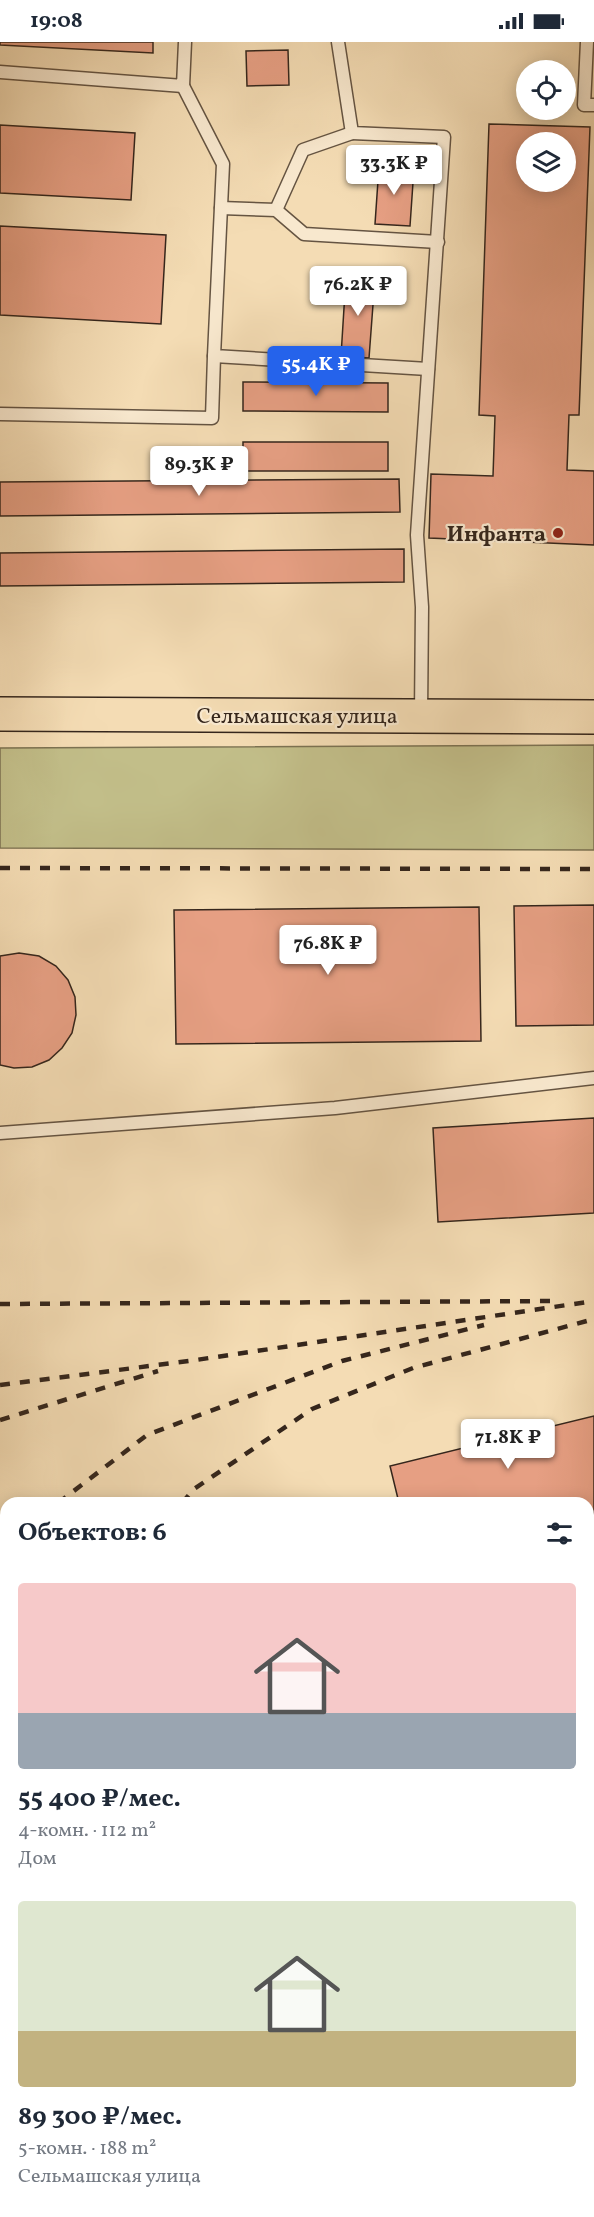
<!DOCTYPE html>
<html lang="ru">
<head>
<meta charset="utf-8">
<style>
	:root { --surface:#fff; --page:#f6f6f7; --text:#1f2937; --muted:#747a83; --accent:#2563eb }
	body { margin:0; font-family:Vollkorn,serif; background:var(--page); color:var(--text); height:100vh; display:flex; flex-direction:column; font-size:22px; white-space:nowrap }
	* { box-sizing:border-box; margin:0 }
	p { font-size:20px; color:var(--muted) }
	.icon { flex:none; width:33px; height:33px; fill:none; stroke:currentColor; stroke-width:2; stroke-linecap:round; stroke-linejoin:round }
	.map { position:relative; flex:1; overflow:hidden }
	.sheet { position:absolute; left:0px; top:1455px; width:594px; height:720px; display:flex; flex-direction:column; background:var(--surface); border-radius:18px 18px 0 0; box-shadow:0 3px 15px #0003 }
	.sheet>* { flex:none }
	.controls { position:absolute; left:516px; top:18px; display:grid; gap:12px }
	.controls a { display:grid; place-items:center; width:60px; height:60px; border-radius:50%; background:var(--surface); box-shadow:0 3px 15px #0003; font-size:30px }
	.price { position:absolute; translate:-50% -51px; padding:0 14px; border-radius:6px; background:#fff; color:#222; font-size:20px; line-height:39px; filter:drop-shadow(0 2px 3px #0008) }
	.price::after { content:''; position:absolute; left:50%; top:36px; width:18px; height:14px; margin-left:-9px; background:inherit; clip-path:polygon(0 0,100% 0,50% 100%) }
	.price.selected { background:var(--accent); color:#fff }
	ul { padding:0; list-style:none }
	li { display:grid; align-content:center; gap:12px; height:318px; padding:0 18px }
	li span { display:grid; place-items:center; height:186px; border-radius:6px; color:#555 }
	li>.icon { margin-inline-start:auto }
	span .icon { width:108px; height:108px; fill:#fffc; stroke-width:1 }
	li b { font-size:26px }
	h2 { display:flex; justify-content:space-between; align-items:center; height:72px; padding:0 18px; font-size:26px }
	.status { display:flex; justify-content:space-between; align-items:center; height:42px; padding:0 30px; background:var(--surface); direction:ltr }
	.status svg { height:16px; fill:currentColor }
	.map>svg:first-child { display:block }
	.green { fill:#c2be89; stroke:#7c7252; stroke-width:1.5 }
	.building { fill:#e69f83; stroke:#35261c; stroke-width:1.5; fill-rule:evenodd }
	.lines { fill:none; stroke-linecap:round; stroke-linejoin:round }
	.lane-casing { stroke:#655442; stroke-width:15 }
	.highway-casing { stroke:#35261c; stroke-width:36 }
	.lane { stroke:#f8e8ce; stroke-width:12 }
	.highway { stroke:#f4dcb4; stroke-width:33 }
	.rail { stroke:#35261c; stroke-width:4.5; stroke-dasharray:10 10; stroke-linecap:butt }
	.poi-dot { fill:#8f2418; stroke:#f8e8ce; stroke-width:2 }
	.labels { text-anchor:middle; stroke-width:4.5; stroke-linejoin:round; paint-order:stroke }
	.poi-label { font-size:22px; font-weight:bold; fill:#35261c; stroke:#f8e8ce; text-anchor:end }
	.street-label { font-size:22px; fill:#35261c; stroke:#f8e8ce }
</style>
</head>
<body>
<div class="status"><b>19:08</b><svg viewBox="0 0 49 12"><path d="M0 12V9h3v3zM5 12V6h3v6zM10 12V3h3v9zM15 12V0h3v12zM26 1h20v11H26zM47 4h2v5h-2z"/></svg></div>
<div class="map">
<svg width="594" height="2175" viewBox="0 0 594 2175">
	<rect width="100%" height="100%" fill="#f4dcb4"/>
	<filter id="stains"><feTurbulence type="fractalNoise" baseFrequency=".00333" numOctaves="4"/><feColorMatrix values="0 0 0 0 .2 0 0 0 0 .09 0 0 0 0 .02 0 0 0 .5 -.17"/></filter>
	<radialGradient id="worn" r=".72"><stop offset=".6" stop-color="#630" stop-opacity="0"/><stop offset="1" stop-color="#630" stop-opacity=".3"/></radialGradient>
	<polygon class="green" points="594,703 594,808 0,806 0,706"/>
	<g class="building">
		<polygon points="0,0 153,0 153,11 0,3"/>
		<polygon points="288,8 289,43 247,44 246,9"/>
		<path d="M489,82l101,3 -11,288h-10l-2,55 27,1v74l-165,-7 2,-64 62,2 2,-60 -16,-1zM526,100h40v40h-40z"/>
		<polygon points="0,83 135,91 131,158 0,151"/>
		<polygon points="379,124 414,126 410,184 375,182"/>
		<polygon points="0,184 166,193 161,282 0,273"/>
		<polygon points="346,234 375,236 369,316 341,314"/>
		<polygon points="243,340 388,341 388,370 243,369"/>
		<rect x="243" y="400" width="145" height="29"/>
		<polygon points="399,437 400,470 0,474 0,440"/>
		<polygon points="404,507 404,540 0,544 0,511"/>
		<polygon points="594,863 594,983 516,984 514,864"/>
		<polygon points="479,865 481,999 176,1002 174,868"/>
		<polygon points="19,911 39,914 56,924 68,938 75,955 76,973 72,991 62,1006 49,1018 32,1025 14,1026 0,1023 0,914"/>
		<polygon points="594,1076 594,1171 438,1180 433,1086"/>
		<polygon points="594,1374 594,1474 588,1476 588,1461 399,1461 390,1424"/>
		<rect x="588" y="1738" width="6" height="204"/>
		<polygon points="588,2155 594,2156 594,2175 568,2175 568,2169 588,2169"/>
	</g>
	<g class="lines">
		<g class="lane-casing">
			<g id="lane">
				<polyline points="338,0 352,91 444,95 417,493 422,565 421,672"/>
				<polyline points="587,0 584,63 594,63"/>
				<polyline points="0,30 183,44 185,0"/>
				<polyline points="183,44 223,122 214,314 428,327"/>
				<polyline points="221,166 276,168 304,192 438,200"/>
				<polyline points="276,168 303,108 352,91"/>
				<polyline points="0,372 212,376 214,314"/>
				<polyline points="0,1091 335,1066 594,1036"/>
				<polyline points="588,1986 594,1985"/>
				<polyline points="232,2175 233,2169"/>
				<polyline points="377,2175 377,2169"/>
			</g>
		</g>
		<g class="highway-casing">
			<polyline id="highway" points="0,672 594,675"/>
		</g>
		<use href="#lane" class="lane"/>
		<use href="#highway" class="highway"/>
		<g class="rail">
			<polyline points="0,826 594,827"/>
			<polyline points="0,1262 555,1259"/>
			<polyline points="0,1343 189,1319 594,1259"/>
			<polyline points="0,1378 158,1329"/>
			<polyline points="58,1461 147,1393 342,1319 484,1283"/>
			<polyline points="182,1461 194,1447 312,1367 413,1326 594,1277"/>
			<polyline points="0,1506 6,1501"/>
			<polyline points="0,1710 6,1699"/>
		</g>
	</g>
	<circle class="poi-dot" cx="558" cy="491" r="6"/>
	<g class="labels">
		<g class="poi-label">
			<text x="546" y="499">Инфанта</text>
		</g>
		<g class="street-label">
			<text x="297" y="681">Сельмашская улица</text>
		</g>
	</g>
	<rect width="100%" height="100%" filter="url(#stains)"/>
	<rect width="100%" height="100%" fill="url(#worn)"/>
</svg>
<div class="controls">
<a><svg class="icon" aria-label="locate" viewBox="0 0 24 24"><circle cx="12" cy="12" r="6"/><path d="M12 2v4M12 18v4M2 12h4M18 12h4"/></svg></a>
<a><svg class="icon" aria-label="layers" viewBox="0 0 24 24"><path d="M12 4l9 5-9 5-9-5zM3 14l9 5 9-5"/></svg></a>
</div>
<b class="price" style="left:394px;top:154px">33.3K ₽</b>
<b class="price" style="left:358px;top:275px">76.2K ₽</b>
<b class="price selected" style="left:316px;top:355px">55.4K ₽</b>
<b class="price" style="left:199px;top:455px">89.3K ₽</b>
<b class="price" style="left:328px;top:934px">76.8K ₽</b>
<b class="price" style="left:508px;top:1428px">71.8K ₽</b>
<section class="sheet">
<h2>Объектов: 6<svg class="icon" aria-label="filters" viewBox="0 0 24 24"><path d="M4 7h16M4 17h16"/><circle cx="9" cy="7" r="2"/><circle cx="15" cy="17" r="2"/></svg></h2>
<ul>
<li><span style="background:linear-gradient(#f6c9c9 70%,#9aa5b1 0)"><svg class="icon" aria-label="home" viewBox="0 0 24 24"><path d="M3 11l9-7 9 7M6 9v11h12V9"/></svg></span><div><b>55 400 ₽/мес.</b><p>4-комн. · 112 m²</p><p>Дом</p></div></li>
<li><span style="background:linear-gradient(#dfe7d0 70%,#c2b280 0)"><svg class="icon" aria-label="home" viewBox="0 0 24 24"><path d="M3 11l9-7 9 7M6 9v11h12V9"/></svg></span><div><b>89 300 ₽/мес.</b><p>5-комн. · 188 m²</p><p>Сельмашская улица</p></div></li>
</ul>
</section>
</div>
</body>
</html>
